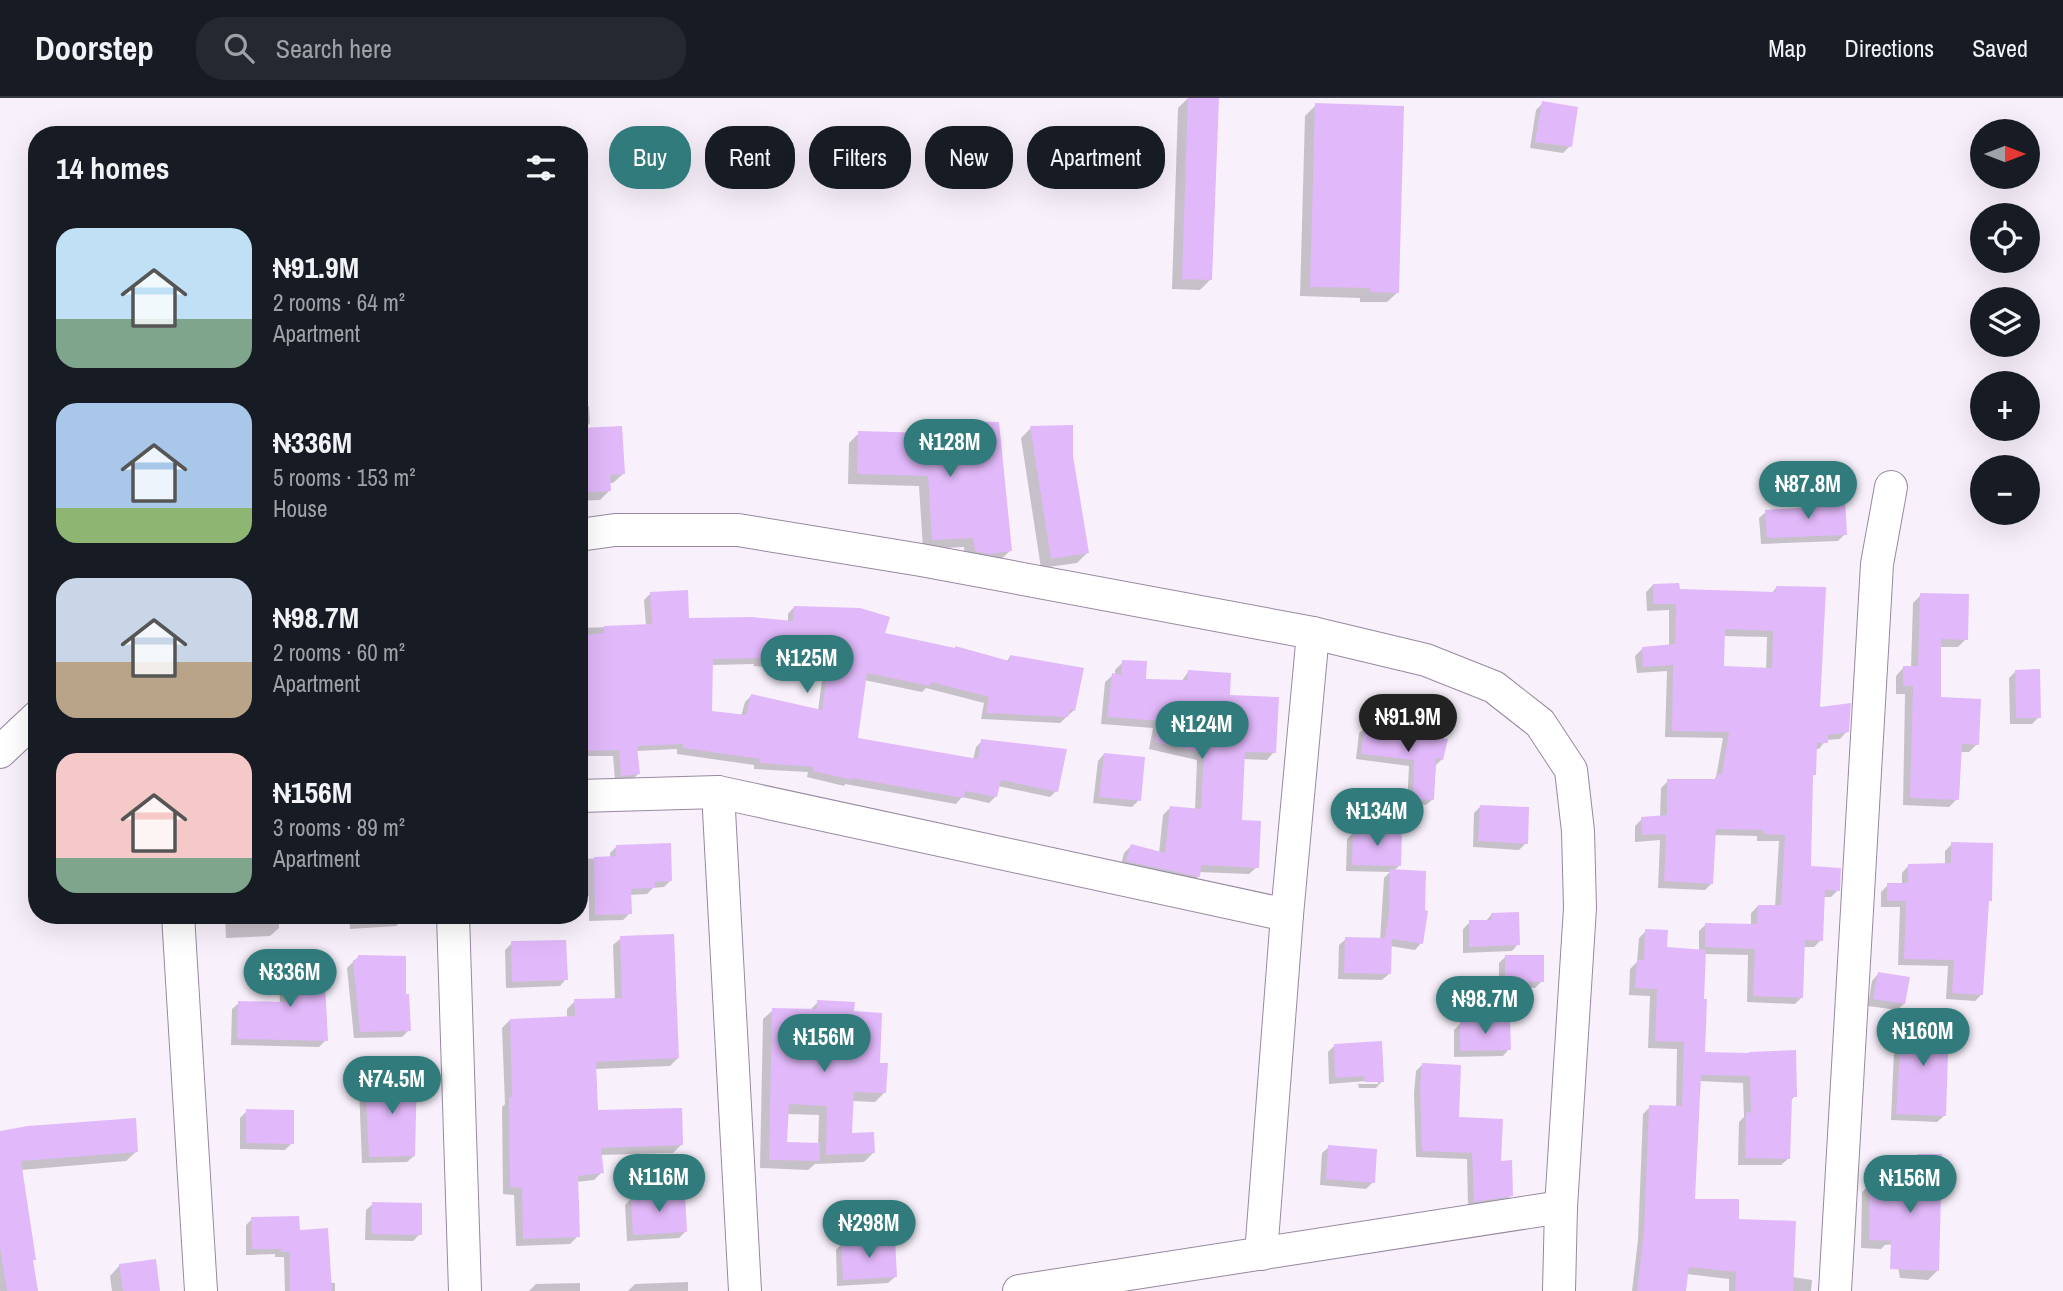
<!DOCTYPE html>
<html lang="en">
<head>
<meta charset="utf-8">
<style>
	:root { --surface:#171b24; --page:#242831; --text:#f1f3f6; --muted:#9ea1a6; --line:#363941; --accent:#327b7c }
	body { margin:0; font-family:"Archivo Narrow",sans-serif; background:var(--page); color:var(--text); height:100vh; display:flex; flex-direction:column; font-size:26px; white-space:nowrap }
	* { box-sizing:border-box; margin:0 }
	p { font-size:23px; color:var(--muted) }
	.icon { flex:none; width:38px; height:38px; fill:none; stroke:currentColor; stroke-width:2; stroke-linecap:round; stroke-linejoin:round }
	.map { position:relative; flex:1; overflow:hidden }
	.drawer { position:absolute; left:28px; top:28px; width:560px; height:798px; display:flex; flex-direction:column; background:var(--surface); border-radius:28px; box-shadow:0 7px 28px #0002 }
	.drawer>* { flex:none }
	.top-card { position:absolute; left:609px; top:28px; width:665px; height:63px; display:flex; gap:14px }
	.needle { width:46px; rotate:90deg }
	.controls { position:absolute; left:1970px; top:21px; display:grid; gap:14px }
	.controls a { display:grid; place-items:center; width:70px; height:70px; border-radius:50%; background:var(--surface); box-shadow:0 7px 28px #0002; font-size:35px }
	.price { position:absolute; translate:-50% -60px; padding:0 16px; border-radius:24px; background:var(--accent); color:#fff; font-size:23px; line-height:46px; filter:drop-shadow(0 2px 4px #0008) }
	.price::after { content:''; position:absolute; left:50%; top:42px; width:21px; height:16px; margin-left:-10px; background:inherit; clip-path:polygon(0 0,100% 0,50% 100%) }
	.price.active { background:#222; color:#fff }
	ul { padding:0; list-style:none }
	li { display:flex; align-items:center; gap:21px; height:175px; padding:0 28px }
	li span { display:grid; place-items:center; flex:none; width:196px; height:140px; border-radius:21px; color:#555 }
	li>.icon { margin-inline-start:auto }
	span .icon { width:84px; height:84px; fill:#fffc; stroke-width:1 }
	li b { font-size:30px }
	h2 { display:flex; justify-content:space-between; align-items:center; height:84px; padding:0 28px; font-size:30px }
	.pill { padding:0 24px; border-radius:28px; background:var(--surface); box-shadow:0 7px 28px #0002; font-size:24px; line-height:63px }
	.pill.active { background:var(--accent); color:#fff }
	header { display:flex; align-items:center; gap:42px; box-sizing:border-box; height:98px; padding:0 35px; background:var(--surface); border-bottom:2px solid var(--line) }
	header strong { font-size:33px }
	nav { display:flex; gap:38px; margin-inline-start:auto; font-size:24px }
	.search { width:490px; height:63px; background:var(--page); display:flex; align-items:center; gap:18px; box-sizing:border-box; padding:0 24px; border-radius:28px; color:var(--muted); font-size:26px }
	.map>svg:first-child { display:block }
	.shadow { fill:#0003; fill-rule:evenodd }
	.building { fill:#e1b8f9; fill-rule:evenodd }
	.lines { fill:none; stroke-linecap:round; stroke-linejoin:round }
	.minor-casing { stroke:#9888a2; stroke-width:34 }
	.minor { stroke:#fff; stroke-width:32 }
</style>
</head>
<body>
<header>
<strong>Doorstep</strong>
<div class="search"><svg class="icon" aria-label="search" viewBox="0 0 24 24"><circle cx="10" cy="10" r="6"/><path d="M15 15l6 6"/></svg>Search here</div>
<nav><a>Map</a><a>Directions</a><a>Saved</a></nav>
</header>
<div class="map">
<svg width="2063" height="1193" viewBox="0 0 2063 1193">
	<rect width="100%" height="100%" fill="#f8f1fc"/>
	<g class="shadow">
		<polygon points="1188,0 1211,181 1200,192 1172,191 1178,10"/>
		<polygon points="1543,5 1570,48 1563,55 1530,50 1536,12"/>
		<polygon points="1316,7 1398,194 1387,204 1360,204 1360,200 1300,198 1305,18"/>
		<polygon points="579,308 589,308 590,325 583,332 623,376 613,385 609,385 609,393 600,402 579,403"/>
		<polygon points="966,325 1010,453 1000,462 965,463 964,449 923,451 919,388 848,386 849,345 859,335 956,338 956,334"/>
		<polygon points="1031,330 1072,358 1087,455 1077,465 1041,470 1021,340"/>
		<polygon points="1815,404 1845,436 1838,443 1761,446 1759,420 1766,414 1808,411"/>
		<path d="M1653,487l25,6 93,3 5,-6 42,121 29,22 -7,8 -14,1 -7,9h-4l-1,25 -3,3 -1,90 28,23 -7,7h-8l-2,43 -7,7h-11l-1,50 -7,7 -48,-2 1,-47 -44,-1v100l91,42 -5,5 -1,57 -8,7h-43l1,-43 5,-5 -1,-34 -44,-2 -6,120 99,76 20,3 -1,11h-82v-12l-42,-5 -2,17h-53l6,-51 5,-126 7,-7 26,1 1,-59 -29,-1 2,-52 -21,-1 1,-26 7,-7 2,-24 7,-7 19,18 34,2v-20l7,-7 45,1v-12l7,-7 17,1 4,-66h-22v-5l-43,-1 -2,48 -7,7 -47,-2 2,-48 -25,2v-16l7,-7 18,-2 1,-29 7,-7h45l3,-4 7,-39 -58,-1 2,-66 -30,2 -2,-17 7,-7 27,-3v-36l-22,1 -1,-19zM1723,538l44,1 -1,33 -43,-2z"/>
		<path d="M651,495l36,27 101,2v-8l6,-7 89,28 123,27 4,-5 64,53 -14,13 -79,-4 3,-16 -58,-15 -4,4 -58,-12 -8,59 117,21 3,-13 6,-6 74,50 -6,6 -52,-11 -2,10 -7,7 -27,-6 -6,7 -111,-20 -1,2 -37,-9 1,-5 -54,-3v-4l-77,-11v-5l-41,2 3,22 -7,7 -17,1 -2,-25h-34v-128l67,-2 -2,-26zM754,566l-1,2 70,6 -5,39 -67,-15 -6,6 -4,14 -30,-4 1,-47z"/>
		<polygon points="1921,497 1966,541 1958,549 1939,549 1939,601 1977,646 1969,654 1959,654 1957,701 1949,709 1903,707 1905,596 1896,596 1896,578 1904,569 1911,569 1913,505"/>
		<polygon points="1123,564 1144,583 1181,584 1188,574 1228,598 1274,654 1267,662 1243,661 1240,724 1257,769 1249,776 1198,774 1198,779 1191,786 1120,771 1124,755 1131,748 1159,755 1163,717 1170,710 1195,712 1197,662 1149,651 1153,630 1101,626 1105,584 1113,577 1115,577 1115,572"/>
		<polygon points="2016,573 2039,619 2032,626 2010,626 2009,580"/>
		<polygon points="1366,629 1442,661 1436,667 1433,701 1426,707 1407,706 1409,668 1356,661 1359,635"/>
		<polygon points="1104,656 1139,702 1132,709 1093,705 1098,663"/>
		<polygon points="1481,708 1526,745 1519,752 1473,749 1474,715"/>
		<polygon points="1354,734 1399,768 1393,773 1421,845 1415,852 1390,848 1389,876 1382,882 1338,881 1339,847 1346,841 1380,842 1384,780 1390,774 1346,773 1347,741"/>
		<polygon points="1952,746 1987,805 1982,896 1975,903 1946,901 1948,868 1898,867 1900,809 1881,809 1881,794 1888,787 1902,787 1902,775 1908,768 1945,767 1945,753"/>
		<polygon points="617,748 671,782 664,789 653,790 647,796 629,797 630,815 623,822 589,823 589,798 579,798 579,761 610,760 610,755"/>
		<polygon points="1492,816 1518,846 1512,853 1463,855 1463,831 1470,824 1485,824"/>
		<polygon points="225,817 279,817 279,830 270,838 226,840"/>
		<polygon points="349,817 403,817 403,822 396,828 350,831"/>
		<polygon points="621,840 678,960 670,968 594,971 596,1014 681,1047 673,1055 600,1057 602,1074 594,1082 576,1084 578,1138 570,1146 516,1148 514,1097 503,1096 502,1009 505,1006 502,930 510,922 567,920 567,911 575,903 615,902 613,847"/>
		<polygon points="512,845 566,881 560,888 506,890 505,852"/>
		<polygon points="1506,858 1542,883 1535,890 1499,889 1499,865"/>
		<polygon points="358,859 404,898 409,932 402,939 354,940 347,870"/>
		<polygon points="286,867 326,942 319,949 231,947 232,911 239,905 280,906 279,874"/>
		<polygon points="1878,876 1904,906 1897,912 1868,908 1872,883"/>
		<path d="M818,904l35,11 25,51 7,28 -10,10 -23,-1 -2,34 23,18 -9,9 -49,2 -7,6 -48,-2 3,-149 10,-9 36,1zM787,1016l32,1 -1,30 -32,-1z"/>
		<polygon points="1902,923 1944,1018 1937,1024 1891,1022 1895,930"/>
		<polygon points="1460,926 1509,951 1503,958 1454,959 1454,932"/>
		<polygon points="1334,948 1382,983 1376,990 1359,990 1358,986 1378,986 1378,982 1329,986 1328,954"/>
		<polygon points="1423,966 1457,1021 1499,1064 1511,1097 1505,1104 1468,1109 1467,1061 1416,1059 1414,995 1416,973"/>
		<polygon points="366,984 414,1058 407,1064 362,1065 359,991"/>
		<polygon points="247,1013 292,1045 285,1052 240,1051 240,1020"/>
		<polygon points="0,1035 137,1053 126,1063 21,1072 34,1161 32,1164 36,1193 0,1193"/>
		<polygon points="1329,1049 1373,1084 1366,1091 1320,1087 1322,1055"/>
		<polygon points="1918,1058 1937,1173 1928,1182 1900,1180 1894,1146 1885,1147 1881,1151 1861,1150 1862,1094 1871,1085 1910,1079 1909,1067"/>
		<polygon points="631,1101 685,1134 679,1140 627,1143 625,1107"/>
		<polygon points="373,1106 420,1136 413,1143 365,1142 366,1112"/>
		<polygon points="252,1121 330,1185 335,1185 335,1193 285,1193 284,1159 275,1159 275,1156 246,1157 246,1127"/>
		<polygon points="842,1145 895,1179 888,1185 837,1188 836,1152"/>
		<polygon points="120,1167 158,1193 112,1193 110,1178"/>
		<polygon points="688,1184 688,1193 628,1193 635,1186"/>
		<polygon points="580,1185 580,1193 529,1193 536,1186"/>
	</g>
	<g class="building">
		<polygon points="1188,0 1219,0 1212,182 1182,181"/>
		<polygon points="1542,3 1578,9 1572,49 1535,44"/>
		<polygon points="1315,5 1404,8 1399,195 1370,194 1370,190 1310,189"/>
		<polygon points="965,323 999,324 1012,453 988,456 975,453 973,440 932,442 928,378 857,376 858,333 965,336"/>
		<polygon points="1073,327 1073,358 1089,455 1051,461 1030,328"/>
		<polygon points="622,328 625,376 610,377 611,393 580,395 579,330"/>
		<polygon points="1845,401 1847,437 1767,440 1765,412 1814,409 1814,403"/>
		<path d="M1679,485l1,6 96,3v-6l50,1 -6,120 31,-4 -2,29 -21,3v8h-11l-1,32h-3l-2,91 30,2 -1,23 -15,-1 -2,51 -18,-1 -2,58 -50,-2 2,-47 -50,-2v-24l52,1 1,-19h23l4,-70 -22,-1v-4l-47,-1 -3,55 -49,-3 2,-47 -24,1 -1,-18 26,-2v-36h50v-5h5l7,-42 -57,-1 1,-66 -30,2 -1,-20 33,-3 1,-40h-23v-20zM1725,531l48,2 -1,37 -48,-2z"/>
		<path d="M688,492l1,28 63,-1 41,4 1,-15 66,2 30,9 -5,16 70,15v-2l54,15 1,-6 74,13 -9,43 -5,-1 -2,7 -82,-4 3,-16 -58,-15 -1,4 -63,-13 -9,65 120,21 3,-20 86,10 -9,43 -57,-12 -4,17 -32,-6 -1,7 -112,-20v2l-39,-9 1,-4 -54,-4v-4l-77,-11v-4l-46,2 3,28 -19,2 -2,-26 -31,1 -1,-44h-2v-46l-6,1v-26l25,-3v-7l48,-2 -2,-32zM759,560v2l69,7 -6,43 -71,-16 -5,21 -34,-4 1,-52z"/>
		<polygon points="1920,495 1969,496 1968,542 1941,541 1941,599 1981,601 1979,647 1962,646 1959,702 1910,700 1913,588 1903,588 1903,568 1918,568"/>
		<polygon points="1122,562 1147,563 1146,581 1187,582 1188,572 1231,575 1230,597 1279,599 1276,655 1245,654 1242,722 1261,723 1259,770 1201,767 1200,779 1126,763 1131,746 1165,755 1170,708 1201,711 1204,655 1155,644 1160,623 1107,619 1112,575 1121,577"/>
		<polygon points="2040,571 2041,620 2016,620 2015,572"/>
		<polygon points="1365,627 1448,641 1443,662 1436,660 1434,702 1413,701 1414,662 1361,656"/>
		<polygon points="1104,655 1145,659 1141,703 1099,699"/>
		<polygon points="1480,707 1529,709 1528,746 1478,743"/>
		<polygon points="1353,732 1402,734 1401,768 1352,767"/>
		<polygon points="1951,744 1993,745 1992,803 1989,803 1983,897 1952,895 1954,862 1904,861 1906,803 1887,803 1887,785 1908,785 1908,766 1951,765"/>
		<polygon points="671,745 672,783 655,784 655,790 631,791 632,816 595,817 594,759 616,758 616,747"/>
		<polygon points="1390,771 1426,773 1425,812 1428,813 1423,846 1392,841 1391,876 1344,875 1345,839 1387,840 1385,840 1389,815"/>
		<polygon points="1519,814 1520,847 1469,849 1469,822 1492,822 1491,815"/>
		<polygon points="1645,831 1668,832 1667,849 1706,852 1704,901 1707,901 1705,954 1749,955 1749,954 1796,952 1797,999 1792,999 1790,1061 1745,1060 1746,1014 1751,1015 1750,978 1701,977 1695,1101 1739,1101 1739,1121 1796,1123 1793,1193 1735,1193 1736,1174 1689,1169 1686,1193 1637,1193 1644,1133 1649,1007 1682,1008 1684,944 1655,943 1657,891 1635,890 1637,862 1644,862"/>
		<polygon points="674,836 679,960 596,964 598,1012 682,1010 683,1047 601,1050 604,1075 578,1078 580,1139 523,1141 522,1090 510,1089 509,999 512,999 510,921 575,918 574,901 622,900 620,838"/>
		<polygon points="566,842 568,882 512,884 511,843"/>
		<polygon points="358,857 406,858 406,896 409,896 411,933 360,934 353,862 358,861"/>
		<polygon points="1505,857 1544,857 1544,884 1505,883"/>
		<polygon points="324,864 328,943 237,941 238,903 286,904 285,865"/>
		<polygon points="1878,874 1910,879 1905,906 1873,901"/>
		<polygon points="817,902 855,904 854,913 882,915 880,965 888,965 886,995 854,994 852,1035 874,1034 875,1055 826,1057 827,1008 789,1006 787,1044 820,1045 820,1063 769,1062 772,910 817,911"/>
		<polygon points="1902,921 1949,923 1946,1018 1896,1016"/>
		<polygon points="1510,923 1511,952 1460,953 1460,924"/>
		<polygon points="1382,943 1384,984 1365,984 1364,978 1335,980 1334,946"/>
		<polygon points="1422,965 1461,967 1459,1019 1503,1021 1501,1063 1512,1062 1513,1098 1474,1104 1472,1055 1422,1053 1420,987"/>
		<polygon points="417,976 415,1058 369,1059 365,982"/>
		<polygon points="246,1011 294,1012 294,1046 246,1045"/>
		<polygon points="136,1020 138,1054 21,1063 36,1162 33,1162 38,1193 7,1193 0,1149 0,1033 28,1028"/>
		<polygon points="1328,1047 1377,1051 1375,1085 1326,1081"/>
		<polygon points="1917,1056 1942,1056 1939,1173 1890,1171 1891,1143 1869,1142 1870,1084 1918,1075"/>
		<polygon points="685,1096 687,1134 633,1137 631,1099"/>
		<polygon points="372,1104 422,1105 422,1137 371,1136"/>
		<polygon points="299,1118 300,1132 328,1130 332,1193 290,1193 290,1154 281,1154 281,1151 252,1151 251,1119"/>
		<polygon points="895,1141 897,1179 843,1182 841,1144"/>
		<polygon points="156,1161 160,1193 123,1193 119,1166"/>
	</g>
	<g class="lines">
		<g class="minor-casing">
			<g id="minor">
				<polyline points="579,437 615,432 738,432 921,462 1313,535 1426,562 1494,589 1540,625 1571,672 1578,733 1580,810 1561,1109 1559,1193"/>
				<polyline points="0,654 37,619"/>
				<polyline points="718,694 745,1193"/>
				<polyline points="579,698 718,694 1287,817"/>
				<polyline points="178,817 201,1193"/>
				<polyline points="453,817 465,1193"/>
				<polyline points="1261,1156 1287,817 1313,535"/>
				<polyline points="1019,1193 1561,1109"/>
				<polyline points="1835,1193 1877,466 1891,389"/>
			</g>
		</g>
		<use href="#minor" class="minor"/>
	</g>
</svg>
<div class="controls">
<a><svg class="needle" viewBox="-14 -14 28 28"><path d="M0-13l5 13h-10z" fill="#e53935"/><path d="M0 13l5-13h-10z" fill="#9ea1a6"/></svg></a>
<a><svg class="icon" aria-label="locate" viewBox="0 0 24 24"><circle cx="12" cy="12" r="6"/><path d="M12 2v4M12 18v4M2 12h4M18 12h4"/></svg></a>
<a><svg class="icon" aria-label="layers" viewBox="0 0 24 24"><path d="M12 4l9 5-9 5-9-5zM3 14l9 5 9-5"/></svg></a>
<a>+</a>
<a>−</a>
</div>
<b class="price" style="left:950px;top:381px">₦128M</b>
<b class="price" style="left:1808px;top:423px">₦87.8M</b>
<b class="price" style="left:807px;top:597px">₦125M</b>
<b class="price active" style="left:1408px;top:656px">₦91.9M</b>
<b class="price" style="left:1202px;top:663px">₦124M</b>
<b class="price" style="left:1377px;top:750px">₦134M</b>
<b class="price" style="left:290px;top:911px">₦336M</b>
<b class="price" style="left:1485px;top:938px">₦98.7M</b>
<b class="price" style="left:1923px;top:970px">₦160M</b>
<b class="price" style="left:824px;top:976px">₦156M</b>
<b class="price" style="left:392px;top:1018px">₦74.5M</b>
<b class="price" style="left:659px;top:1116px">₦116M</b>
<b class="price" style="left:1910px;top:1117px">₦156M</b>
<b class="price" style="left:869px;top:1162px">₦298M</b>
<div class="top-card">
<a class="pill active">Buy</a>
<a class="pill">Rent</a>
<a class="pill">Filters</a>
<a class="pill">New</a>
<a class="pill">Apartment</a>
</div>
<section class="drawer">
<h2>14 homes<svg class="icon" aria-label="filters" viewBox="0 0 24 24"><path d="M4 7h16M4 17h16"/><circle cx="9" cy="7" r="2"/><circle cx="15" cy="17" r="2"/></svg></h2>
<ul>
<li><span style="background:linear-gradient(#bfe0f5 65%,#7fa58c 0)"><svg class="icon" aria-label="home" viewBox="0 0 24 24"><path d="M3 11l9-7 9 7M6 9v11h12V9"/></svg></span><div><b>₦91.9M</b><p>2 rooms · 64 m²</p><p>Apartment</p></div></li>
<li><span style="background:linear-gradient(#a9c7e8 75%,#8fb573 0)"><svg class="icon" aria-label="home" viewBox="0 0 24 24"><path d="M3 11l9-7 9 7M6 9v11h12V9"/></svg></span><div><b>₦336M</b><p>5 rooms · 153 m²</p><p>House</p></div></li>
<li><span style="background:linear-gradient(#c9d6e8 60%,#b9a48a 0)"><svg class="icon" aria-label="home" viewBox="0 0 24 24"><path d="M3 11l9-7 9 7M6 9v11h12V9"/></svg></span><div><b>₦98.7M</b><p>2 rooms · 60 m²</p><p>Apartment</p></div></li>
<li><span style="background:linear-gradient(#f6c9c9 75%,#7fa58c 0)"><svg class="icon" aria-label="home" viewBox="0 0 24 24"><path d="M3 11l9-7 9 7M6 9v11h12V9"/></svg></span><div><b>₦156M</b><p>3 rooms · 89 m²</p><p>Apartment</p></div></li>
</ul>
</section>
</div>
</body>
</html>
